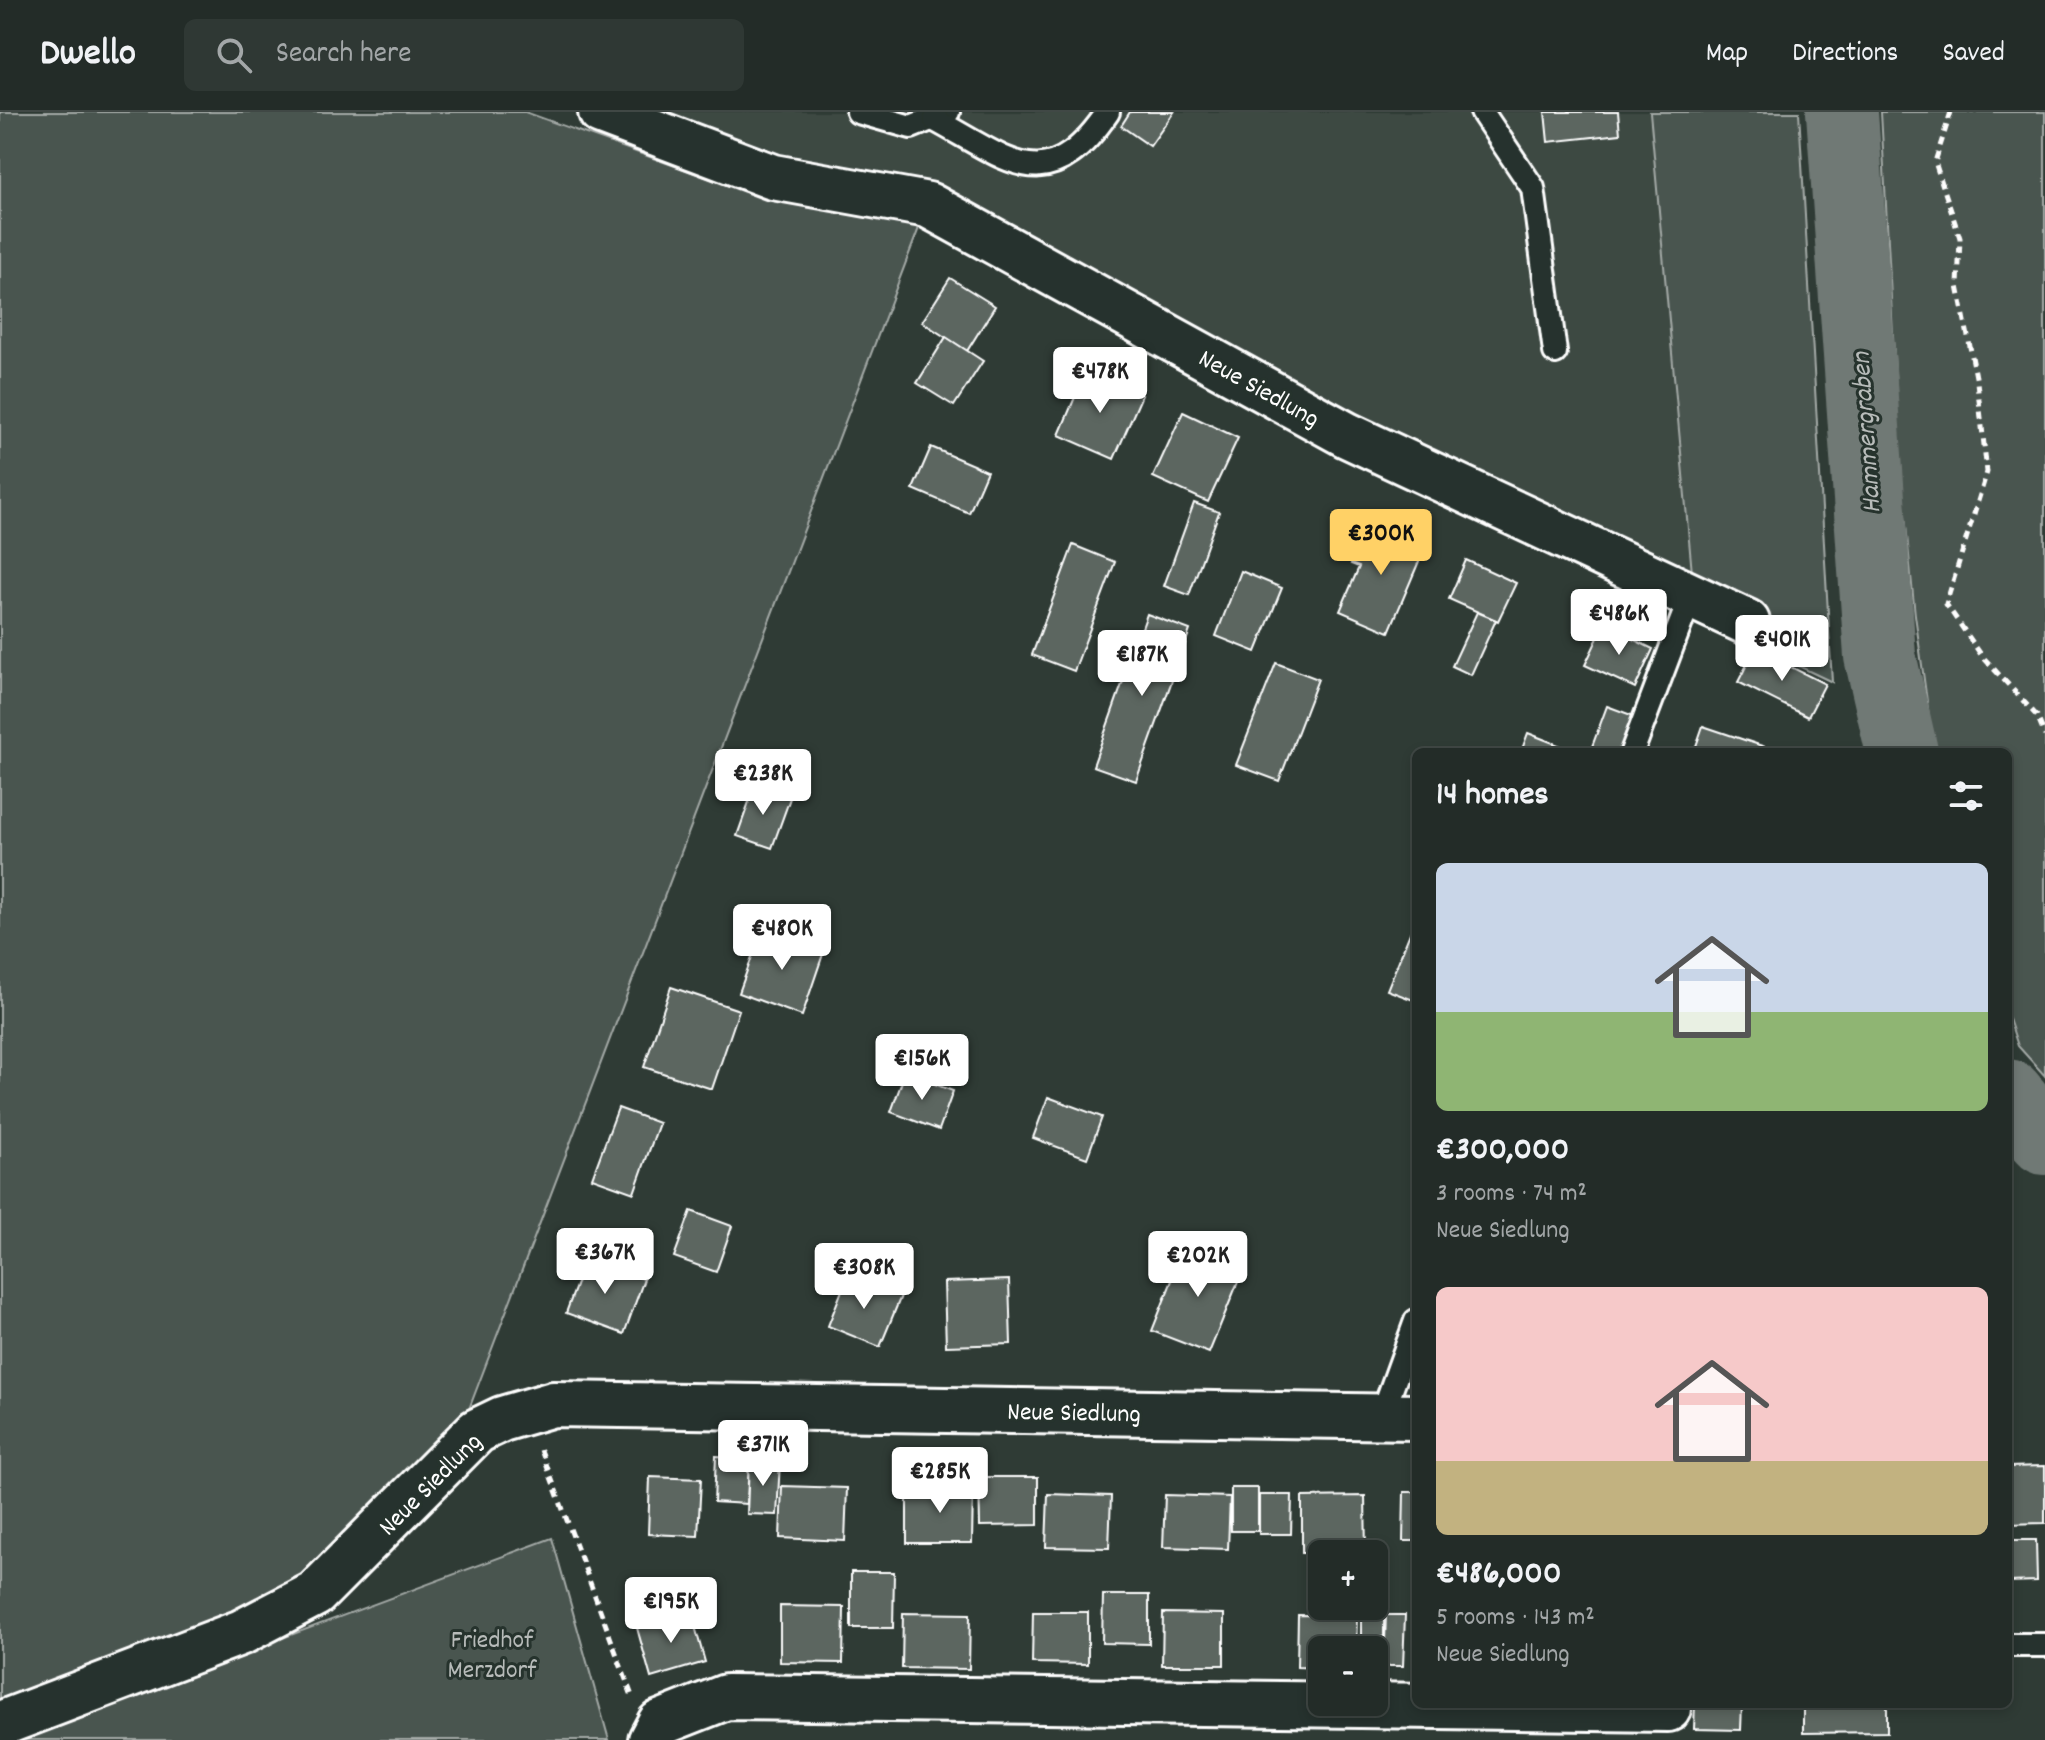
<!DOCTYPE html>
<html lang="en">
<head>
<meta charset="utf-8">
<style>
	:root { --surface:#232c28; --page:#2f3834; --text:#f1f3f6; --muted:#a3a7a8; --line:#404845; --accent:#ffd166 }
	body { margin:0; font-family:Dekko,sans-serif; background:var(--page); color:var(--text); height:100vh; display:flex; flex-direction:column; font-size:30px; white-space:nowrap }
	* { box-sizing:border-box; margin:0 }
	p { font-size:26px; color:var(--muted) }
	.icon { flex:none; width:44px; height:44px; fill:none; stroke:currentColor; stroke-width:2; stroke-linecap:round; stroke-linejoin:round }
	.map { position:relative; flex:1; overflow:hidden }
	.sheet { position:absolute; left:1412px; top:636px; width:600px; height:960px; display:flex; flex-direction:column; background:var(--surface); border-radius:12px; box-shadow:0 4px 12px #0003,0 0 0 2px var(--line) }
	.sheet>* { flex:none }
	.buttons { position:absolute; left:1308px; top:1428px; display:grid; gap:16px }
	.buttons a { display:grid; place-items:center; width:80px; height:80px; border-radius:12px; background:var(--surface); box-shadow:0 4px 12px #0003,0 0 0 2px var(--line); font-size:40px }
	.price { position:absolute; translate:-50% -68px; padding:0 18px; border-radius:8px; background:#fff; color:#222; font-size:26px; line-height:52px; filter:drop-shadow(0 2px 4px #0008) }
	.price::after { content:''; position:absolute; left:50%; top:48px; width:24px; height:18px; margin-left:-12px; background:inherit; clip-path:polygon(0 0,100% 0,50% 100%) }
	.price.active { background:var(--accent); color:#111 }
	ul { padding:0; list-style:none }
	li { display:grid; align-content:center; gap:16px; height:424px; padding:0 24px }
	li span { display:grid; place-items:center; height:248px; border-radius:12px; color:#555 }
	li>.icon { margin-inline-start:auto }
	span .icon { width:144px; height:144px; fill:#fffc; stroke-width:1 }
	li b { font-size:34px }
	h2 { display:flex; justify-content:space-between; align-items:center; height:96px; padding:0 24px; font-size:34px }
	header { display:flex; align-items:center; gap:48px; box-sizing:border-box; height:112px; padding:0 40px; background:var(--surface); border-bottom:2px solid var(--line) }
	header strong { font-size:38px }
	nav { display:flex; gap:44px; margin-inline-start:auto; font-size:28px }
	.search { width:560px; height:72px; background:var(--page); display:flex; align-items:center; gap:20px; box-sizing:border-box; padding:0 28px; border-radius:12px; color:var(--muted); font-size:30px }
	.map>svg:first-child { display:block }
	.built { fill:#3c4842 }
	.green { fill:#4a544f; stroke:#a4aaa7; stroke-width:2 }
	.lines { fill:none; stroke-linecap:round; stroke-linejoin:round }
	.river { stroke:#707975; stroke-width:72 }
	.building { fill:#5b6661; stroke:#fff; stroke-width:2 }
	.lane-casing { stroke:#fff; stroke-width:28 }
	.street-casing { stroke:#fff; stroke-width:50 }
	.path { stroke:#fff; stroke-width:5; stroke-dasharray:8 6; stroke-linecap:butt }
	.lane { stroke:#26332d; stroke-width:22 }
	.street { stroke:#26332d; stroke-width:44 }
	.labels { text-anchor:middle; stroke-width:6; stroke-linejoin:round; paint-order:stroke }
	.street-label { font-size:26px; fill:#fff; stroke:#26332d }
	.park-label { font-size:26px; fill:#b7bbb9; stroke:#26332d }
	.water-label { font-size:28px; font-style:italic; fill:#b8bcba; stroke:#26332d }
</style>
</head>
<body>
<header>
<strong>Dwello</strong>
<div class="search"><svg class="icon" aria-label="search" viewBox="0 0 24 24"><circle cx="10" cy="10" r="6"/><path d="M15 15l6 6"/></svg>Search here</div>
<nav><a>Map</a><a>Directions</a><a>Saved</a></nav>
</header>
<div class="map">
<svg width="2045" height="1628" viewBox="0 0 2045 1628">
	<rect width="100%" height="100%" fill="#2f3b35"/>
	<filter id="ink" filterUnits="userSpaceOnUse"><feTurbulence type="fractalNoise" baseFrequency=".0125" numOctaves="2"/><feDisplacementMap in="SourceGraphic" scale="16" xChannelSelector="R" yChannelSelector="G"/><feConvolveMatrix kernelMatrix="1 2 1 2 8 2 1 2 1" color-interpolation-filters="sRGB"/></filter>
	<g filter="url(#ink)">
		<polygon class="built" points="654,0 1650,0 1692,472 782,48"/>
		<g class="green">
			<polygon points="0,0 525,0 764,86 922,108 469,1297 370,1411 306,1464 236,1501 0,1594"/>
			<polygon points="1650,0 1799,0 1832,570 1761,536 1763,505 1693,472"/>
			<polygon points="1881,0 2045,0 2045,964 2018,934 2008,904 2008,640 1934,640 1915,503 1900,353"/>
			<polygon points="552,1426 609,1628 8,1628"/>
		</g>
		<g class="lines">
			<g class="river">
				<polyline points="1842,0 1880,544 1902,640"/>
				<polyline points="2008,983 2045,1027"/>
			</g>
		</g>
		<g class="building">
			<polygon points="1130,0 1174,0 1150,34 1121,14"/>
			<polygon points="1545,0 1618,0 1620,22 1548,30"/>
			<polygon points="950,166 995,194 967,239 922,210"/>
			<polygon points="946,225 983,249 954,294 917,271"/>
			<polygon points="1086,259 1142,283 1114,347 1059,323"/>
			<polygon points="1183,300 1238,326 1208,390 1153,365"/>
			<polygon points="931,335 987,359 969,401 913,377"/>
			<polygon points="1194,391 1219,400 1189,483 1164,474"/>
			<polygon points="1369,411 1425,435 1389,520 1340,499 1359,455 1351,452"/>
			<polygon points="1073,433 1115,450 1074,559 1032,543"/>
			<polygon points="1466,448 1516,471 1498,509 1449,487"/>
			<polygon points="1241,459 1282,476 1256,540 1216,524"/>
			<polygon points="1477,500 1496,508 1471,563 1452,554"/>
			<polygon points="1147,502 1190,518 1136,669 1093,654"/>
			<polygon points="1604,513 1653,537 1635,576 1585,553"/>
			<polygon points="1755,537 1825,572 1808,605 1738,570"/>
			<polygon points="1276,551 1318,567 1279,669 1236,653"/>
			<polygon points="1607,594 1634,604 1621,640 1590,640"/>
			<polygon points="1703,614 1780,640 1694,640"/>
			<polygon points="1528,621 1576,640 1521,640"/>
			<polygon points="755,673 790,686 772,736 737,724"/>
			<polygon points="1416,806 1416,889 1387,878"/>
			<polygon points="762,817 824,839 802,904 739,881"/>
			<polygon points="671,875 739,898 712,977 644,955"/>
			<polygon points="905,961 953,979 939,1018 891,1000"/>
			<polygon points="1048,985 1102,1005 1087,1046 1033,1026"/>
			<polygon points="618,996 659,1011 634,1081 592,1066"/>
			<polygon points="691,1099 732,1114 716,1160 674,1145"/>
			<polygon points="1186,1133 1244,1155 1209,1241 1152,1219"/>
			<polygon points="586,1147 644,1167 624,1222 566,1201"/>
			<polygon points="848,1163 901,1184 880,1235 828,1214"/>
			<polygon points="1009,1168 1011,1232 946,1234 944,1170"/>
			<polygon points="716,1344 749,1346 747,1392 714,1390"/>
			<polygon points="749,1349 780,1350 777,1403 747,1402"/>
			<polygon points="2045,1354 2045,1411 2008,1412 2008,1355"/>
			<polygon points="650,1365 701,1367 698,1424 648,1422"/>
			<polygon points="979,1365 1038,1365 1038,1413 980,1414"/>
			<polygon points="782,1374 847,1376 845,1429 780,1426"/>
			<polygon points="907,1376 973,1376 972,1431 907,1431"/>
			<rect x="1231" y="1376" width="27" height="43"/>
			<polygon points="1404,1380 1416,1380 1416,1429 1403,1429"/>
			<polygon points="1048,1382 1111,1384 1109,1436 1046,1435"/>
			<polygon points="1165,1383 1230,1385 1228,1437 1163,1435"/>
			<polygon points="1259,1383 1292,1383 1291,1422 1259,1422"/>
			<polygon points="1365,1384 1366,1441 1302,1441 1302,1385"/>
			<polygon points="2008,1428 2036,1428 2037,1469 2008,1470"/>
			<polygon points="851,1460 894,1460 893,1516 851,1516"/>
			<polygon points="1374,1480 1384,1481 1384,1525 1361,1525 1361,1494 1374,1494"/>
			<polygon points="1103,1483 1149,1483 1149,1532 1102,1531"/>
			<polygon points="780,1494 844,1495 843,1551 780,1550"/>
			<polygon points="691,1500 705,1550 651,1566 637,1516"/>
			<polygon points="1033,1500 1088,1500 1088,1552 1032,1551"/>
			<polygon points="903,1501 970,1502 969,1557 902,1556"/>
			<polygon points="1163,1501 1224,1502 1224,1553 1162,1553"/>
			<polygon points="1298,1503 1357,1504 1356,1538 1322,1538 1322,1556 1297,1555"/>
			<polygon points="1386,1503 1405,1503 1403,1554 1384,1554"/>
			<polygon points="1695,1592 1742,1592 1741,1618 1694,1617"/>
			<polygon points="1803,1592 1887,1592 1887,1620 1803,1621"/>
		</g>
		<g class="lines">
			<g class="lane-casing">
				<g id="lane">
					<polyline points="858,0 911,15 948,0"/>
					<polyline points="1482,0 1533,76 1555,240"/>
					<path d="M935,8c76,41 112,81 173,-8"/>
					<polyline points="1632,640 1691,484"/>
					<polyline points="1382,1303 1416,1209"/>
					<polyline points="2008,1533 2045,1533"/>
				</g>
			</g>
			<g class="street-casing">
				<g id="street">
					<polyline points="601,0 773,65 928,93 1347,323 1747,510"/>
					<polyline points="0,1612 242,1520 315,1482 477,1319 502,1307 553,1292 1416,1305"/>
					<polyline points="651,1628 660,1611 726,1585 1668,1597"/>
				</g>
			</g>
			<g class="path">
				<polyline points="1951,0 1935,50 1960,126 1958,174 1977,270 1987,360 1946,492 1982,544 2037,604 2045,624"/>
				<polyline points="541,1338 632,1584"/>
			</g>
			<use href="#lane" class="lane"/>
			<use href="#street" class="street"/>
		</g>
	</g>
	<g class="labels">
		<g class="street-label">
			<text transform="translate(1260 275) rotate(29)" y="9">Neue Siedlung</text>
			<text transform="translate(1074 1299) rotate(1)" y="9">Neue Siedlung</text>
			<text transform="translate(429 1371) rotate(-45)" y="9">Neue Siedlung</text>
		</g>
		<g class="park-label">
			<text x="492" y="1535">Friedhof<tspan x="492" dy="30">Merzdorf</tspan></text>
		</g>
		<g class="water-label">
			<text transform="translate(1864 321) rotate(-94)" y="10">Hammergraben</text>
		</g>
	</g>
</svg>
<div class="buttons">
<a>+</a>
<a>−</a>
</div>
<b class="price" style="left:1100px;top:303px">€478K</b>
<b class="price active" style="left:1381px;top:465px">€300K</b>
<b class="price" style="left:1619px;top:545px">€486K</b>
<b class="price" style="left:1782px;top:571px">€401K</b>
<b class="price" style="left:1142px;top:586px">€187K</b>
<b class="price" style="left:763px;top:705px">€238K</b>
<b class="price" style="left:782px;top:860px">€480K</b>
<b class="price" style="left:922px;top:990px">€156K</b>
<b class="price" style="left:605px;top:1184px">€367K</b>
<b class="price" style="left:1198px;top:1187px">€202K</b>
<b class="price" style="left:864px;top:1199px">€308K</b>
<b class="price" style="left:763px;top:1376px">€371K</b>
<b class="price" style="left:940px;top:1403px">€285K</b>
<b class="price" style="left:671px;top:1533px">€195K</b>
<section class="sheet">
<h2>14 homes<svg class="icon" aria-label="filters" viewBox="0 0 24 24"><path d="M4 7h16M4 17h16"/><circle cx="9" cy="7" r="2"/><circle cx="15" cy="17" r="2"/></svg></h2>
<ul>
<li><span style="background:linear-gradient(#c9d6e8 60%,#8fb573 0)"><svg class="icon" aria-label="home" viewBox="0 0 24 24"><path d="M3 11l9-7 9 7M6 9v11h12V9"/></svg></span><div><b>€300,000</b><p>3 rooms · 74 m²</p><p>Neue Siedlung</p></div></li>
<li><span style="background:linear-gradient(#f6c9c9 70%,#c2b280 0)"><svg class="icon" aria-label="home" viewBox="0 0 24 24"><path d="M3 11l9-7 9 7M6 9v11h12V9"/></svg></span><div><b>€486,000</b><p>5 rooms · 143 m²</p><p>Neue Siedlung</p></div></li>
</ul>
</section>
</div>
</body>
</html>
